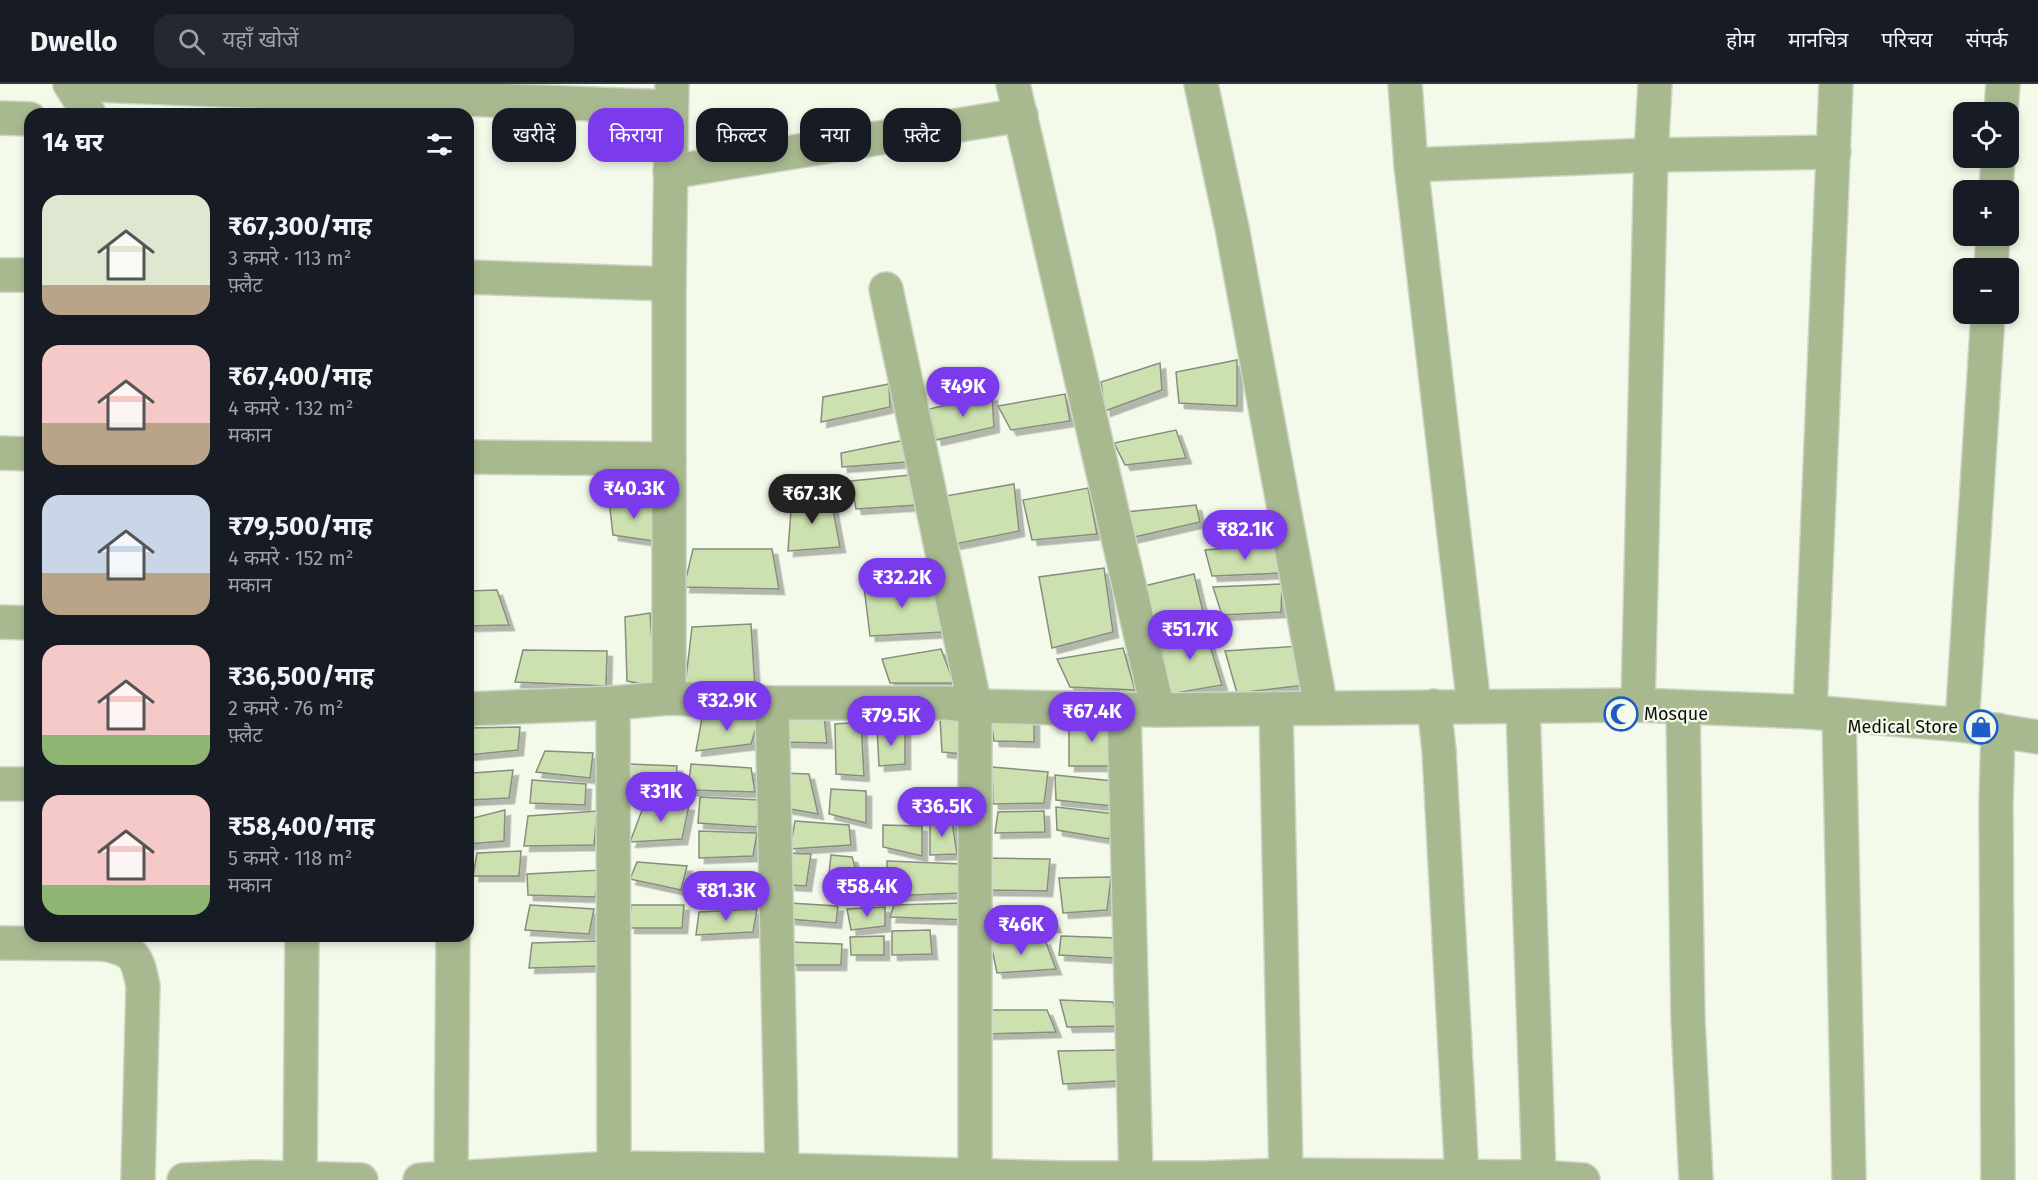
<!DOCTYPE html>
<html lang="hi">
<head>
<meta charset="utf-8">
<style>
	:root { --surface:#171b24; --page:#242831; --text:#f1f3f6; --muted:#9ea1a6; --line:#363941; --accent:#7c3aed }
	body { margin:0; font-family:"Fira Sans","Noto Sans Devanagari",sans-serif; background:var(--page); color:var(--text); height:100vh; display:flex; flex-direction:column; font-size:22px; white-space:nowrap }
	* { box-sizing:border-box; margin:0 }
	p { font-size:20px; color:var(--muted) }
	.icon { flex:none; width:33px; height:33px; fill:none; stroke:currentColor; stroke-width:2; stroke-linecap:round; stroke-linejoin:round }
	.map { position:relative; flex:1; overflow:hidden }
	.details { position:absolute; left:24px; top:24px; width:450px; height:834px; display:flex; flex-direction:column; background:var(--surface); border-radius:18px; box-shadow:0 3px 9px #0003 }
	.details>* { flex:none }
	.banner { position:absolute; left:492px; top:24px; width:570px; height:54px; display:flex; gap:12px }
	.controls { position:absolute; left:1953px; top:18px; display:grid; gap:12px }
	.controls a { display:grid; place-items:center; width:66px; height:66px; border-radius:12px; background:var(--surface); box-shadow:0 3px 9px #0003; font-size:30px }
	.price { position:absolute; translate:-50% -51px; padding:0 14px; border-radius:21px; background:var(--accent); color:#fff; font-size:20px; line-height:39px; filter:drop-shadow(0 2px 3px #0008) }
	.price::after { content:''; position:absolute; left:50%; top:36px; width:18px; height:14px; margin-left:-9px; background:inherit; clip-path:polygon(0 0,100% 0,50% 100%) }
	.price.current { background:#222; color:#fff }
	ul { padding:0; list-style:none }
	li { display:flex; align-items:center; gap:18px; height:150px; padding:0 18px }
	li span { display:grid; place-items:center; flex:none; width:168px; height:120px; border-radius:18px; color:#555 }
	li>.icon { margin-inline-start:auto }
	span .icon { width:72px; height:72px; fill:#fffc; stroke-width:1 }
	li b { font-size:26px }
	h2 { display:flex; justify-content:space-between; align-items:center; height:72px; padding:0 18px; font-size:26px }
	.tag { padding:0 21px; border-radius:18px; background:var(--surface); box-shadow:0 3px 9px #0003; font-size:21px; line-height:54px }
	.tag.current { background:var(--accent); color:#fff }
	header { display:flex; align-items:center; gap:36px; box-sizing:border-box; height:84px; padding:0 30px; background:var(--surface); border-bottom:2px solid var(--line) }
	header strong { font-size:28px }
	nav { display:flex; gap:33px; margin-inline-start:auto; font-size:21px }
	.search { width:420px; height:54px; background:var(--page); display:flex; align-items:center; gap:15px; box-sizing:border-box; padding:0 21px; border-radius:18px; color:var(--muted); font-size:22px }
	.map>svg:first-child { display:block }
	.building { fill:#cce1af; stroke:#878d7f; stroke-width:1.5; filter:url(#shadow) }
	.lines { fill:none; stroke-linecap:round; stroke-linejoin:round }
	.minor-casing { stroke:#ced5c6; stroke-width:36 }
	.minor { stroke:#a8b990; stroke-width:33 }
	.labels { text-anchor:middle; stroke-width:4.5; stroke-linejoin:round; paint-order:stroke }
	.poi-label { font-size:18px; fill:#0e100b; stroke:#f3faea; text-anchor:start }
</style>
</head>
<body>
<header>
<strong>Dwello</strong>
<div class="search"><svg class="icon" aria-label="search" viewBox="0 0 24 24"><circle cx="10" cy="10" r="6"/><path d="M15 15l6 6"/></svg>यहाँ खोजें</div>
<nav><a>होम</a><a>मानचित्र</a><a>परिचय</a><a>संपर्क</a></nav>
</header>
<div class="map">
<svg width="2038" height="1096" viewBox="0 0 2038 1096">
	<defs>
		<filter id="shadow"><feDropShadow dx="5.5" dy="5.5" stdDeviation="0" flood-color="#0004"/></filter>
	</defs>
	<rect width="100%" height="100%" fill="#f3faea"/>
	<g class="building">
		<polygon points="1237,276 1237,322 1179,319 1176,288"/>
		<polygon points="1160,279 1162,306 1105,327 1101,298"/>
		<polygon points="889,300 890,323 821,338 823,313"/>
		<polygon points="1065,310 1070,337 1011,346 998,322"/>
		<polygon points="992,311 994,343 936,356 929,325"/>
		<polygon points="1176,346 1186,374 1125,381 1114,359"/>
		<polygon points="905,356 907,378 842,383 841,369"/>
		<polygon points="910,391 918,421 856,425 851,397"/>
		<polygon points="1014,400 1019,447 955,460 940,413"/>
		<polygon points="1088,404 1097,450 1032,456 1023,416"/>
		<polygon points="792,412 831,415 840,463 788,467"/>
		<polygon points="609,416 654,420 660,458 613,451"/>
		<polygon points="1196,421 1200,438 1130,454 1125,428"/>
		<polygon points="1280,460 1282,489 1212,492 1205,466"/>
		<polygon points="693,465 772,465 779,505 684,503"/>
		<polygon points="1104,484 1113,548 1052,564 1039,493"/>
		<polygon points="1194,490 1203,528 1153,538 1140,503"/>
		<polygon points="929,495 944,548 870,552 864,503"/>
		<polygon points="1282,500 1281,528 1222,531 1213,503"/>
		<polygon points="497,506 509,541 468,542 468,507"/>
		<polygon points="650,529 655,602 627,597 625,533"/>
		<polygon points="1203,539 1222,601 1170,610 1160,555"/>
		<polygon points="751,540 755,604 685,603 692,543"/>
		<polygon points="1300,562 1306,601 1237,609 1225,567"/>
		<polygon points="1123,564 1135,606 1070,603 1057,575"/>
		<polygon points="941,565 954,599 890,599 882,575"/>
		<polygon points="523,566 607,567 606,602 515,598"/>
		<polygon points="957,630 964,670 942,668 940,634"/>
		<polygon points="990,630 1034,631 1034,658 994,657"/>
		<polygon points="760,631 751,660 696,667 702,634"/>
		<polygon points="785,632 824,632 827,659 782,658"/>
		<rect x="1069" y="636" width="45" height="46"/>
		<polygon points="861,638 864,692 836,690 835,640"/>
		<polygon points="520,643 518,666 468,671 468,644"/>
		<polygon points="877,643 905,646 905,680 879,682"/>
		<polygon points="545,667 593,669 590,694 536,688"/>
		<polygon points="629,680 677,682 675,709 625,711"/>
		<polygon points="691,680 751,684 755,708 688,706"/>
		<polygon points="992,683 1048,688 1044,719 993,720"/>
		<polygon points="513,686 509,714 468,716 473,689"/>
		<polygon points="782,689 809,690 818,730 785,724"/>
		<polygon points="1055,691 1113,697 1112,722 1056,716"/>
		<polygon points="532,696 586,700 585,721 530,719"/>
		<polygon points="831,705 866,707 866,739 829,730"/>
		<polygon points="700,713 759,716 757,743 698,739"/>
		<polygon points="644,721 689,721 682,755 630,758"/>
		<polygon points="1056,723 1115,730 1109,755 1057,746"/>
		<polygon points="505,726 504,757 468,760 473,734"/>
		<polygon points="597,727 594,761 524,762 528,732"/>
		<polygon points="1044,727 1045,748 995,749 998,728"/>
		<polygon points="930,736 952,738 957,770 930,771"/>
		<polygon points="795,737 849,741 851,761 790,765"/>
		<polygon points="883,741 922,742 922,772 883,763"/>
		<polygon points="699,747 757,749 753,772 699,774"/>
		<polygon points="521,767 519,792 473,792 477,769"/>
		<polygon points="786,769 811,770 806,802 790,801"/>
		<polygon points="831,771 852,773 861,802 828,798"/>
		<polygon points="981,774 1050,775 1047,807 988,806"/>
		<polygon points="887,777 961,780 963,809 887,812"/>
		<polygon points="637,778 687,782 681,806 630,795"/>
		<polygon points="602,786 595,813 528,811 527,790"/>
		<polygon points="706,791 758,792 755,813 697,809"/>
		<polygon points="1111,793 1107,826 1063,829 1059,794"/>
		<polygon points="789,819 838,822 836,839 789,835"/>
		<polygon points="963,819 967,836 890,833 894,821"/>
		<polygon points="530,821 594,825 589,850 525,846"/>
		<polygon points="631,821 684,821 682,844 629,844"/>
		<polygon points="885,823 885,842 851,846 847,825"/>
		<polygon points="757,825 753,848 696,851 699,828"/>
		<polygon points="1049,829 1056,843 991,849 991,831"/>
		<polygon points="930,846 932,870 892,871 892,847"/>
		<polygon points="884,852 884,871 851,871 850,853"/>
		<polygon points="1061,852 1118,854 1113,874 1059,871"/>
		<polygon points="990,855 1045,856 1056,885 997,889"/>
		<polygon points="598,857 602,882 529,884 532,859"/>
		<polygon points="789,858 842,860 841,881 792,881"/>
		<polygon points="1060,916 1113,918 1119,942 1067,943"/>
		<polygon points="988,926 1047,926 1056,948 988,950"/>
		<polygon points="1117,966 1117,997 1063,1000 1058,967"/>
	</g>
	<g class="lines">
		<g class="minor-casing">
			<g id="minor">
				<polyline points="70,0 671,23"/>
				<polyline points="70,0 89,30"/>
				<polyline points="1013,0 1158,626"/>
				<polyline points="1201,0 1232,144 1321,624"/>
				<polyline points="1405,0 1411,81 1474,622"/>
				<polyline points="2001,28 2003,0"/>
				<polyline points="0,34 30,35"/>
				<polyline points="1411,81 1651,71 1834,68"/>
				<polyline points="670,88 1021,31"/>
				<polyline points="1996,106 1998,74"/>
				<polyline points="1991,184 1993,152"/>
				<polyline points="0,191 30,191"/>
				<polyline points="468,193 669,200"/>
				<polyline points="886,205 975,622 975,1093"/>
				<polyline points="0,369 30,370"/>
				<polyline points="468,373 669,375"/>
				<polyline points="0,538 30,539"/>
				<polyline points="669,614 669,200 672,0"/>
				<polyline points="613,619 614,1084"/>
				<polyline points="772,619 782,1086"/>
				<polyline points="1638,621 1651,71 1655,0"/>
				<polyline points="1434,622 1439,666 1462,1094"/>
				<polyline points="1683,623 1688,936 1696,1096"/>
				<polyline points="1523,624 1539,1093"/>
				<polyline points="468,625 613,619 669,614 772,619 947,619 975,622 1158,626 1638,621 1810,628 1962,641 2038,653"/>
				<polyline points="1276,625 1286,1091"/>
				<polyline points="1124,626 1136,1095"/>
				<polyline points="1810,628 1836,0"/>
				<polyline points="1839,631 1849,1096"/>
				<polyline points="1962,641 1988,230"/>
				<polyline points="0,700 30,700"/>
				<path d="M0,859l104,1c31,7 33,12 39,42l-5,194"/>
				<polyline points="451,1093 453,852"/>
				<polyline points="300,1094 302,852"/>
				<polyline points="184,1096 256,1093 361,1096"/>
				<polyline points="420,1096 614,1084 782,1086 1064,1094 1202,1094 1286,1091 1539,1093 1583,1096"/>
				<polyline points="1998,1096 1996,720 1998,646"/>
			</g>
		</g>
		<use href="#minor" class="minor"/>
	</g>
	<defs>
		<g id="mosque-ring" transform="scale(1.725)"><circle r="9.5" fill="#f3faea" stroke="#1e5cc8" stroke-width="1.5"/><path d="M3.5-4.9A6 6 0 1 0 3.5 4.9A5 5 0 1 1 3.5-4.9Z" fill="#1e5cc8"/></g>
		<g id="shop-ring" transform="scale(1.725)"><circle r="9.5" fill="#f3faea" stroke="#1e5cc8" stroke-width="1.5"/><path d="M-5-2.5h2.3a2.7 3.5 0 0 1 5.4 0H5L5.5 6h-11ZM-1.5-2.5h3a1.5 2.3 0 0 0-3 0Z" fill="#1e5cc8"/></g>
	</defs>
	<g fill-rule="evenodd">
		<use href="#mosque-ring" x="1621" y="630"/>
		<use href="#shop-ring" x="1981" y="643"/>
	</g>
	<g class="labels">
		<g class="poi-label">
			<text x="1644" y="636">Mosque</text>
			<text x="1958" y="649" text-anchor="end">Medical Store</text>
		</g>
	</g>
</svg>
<div class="controls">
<a><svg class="icon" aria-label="locate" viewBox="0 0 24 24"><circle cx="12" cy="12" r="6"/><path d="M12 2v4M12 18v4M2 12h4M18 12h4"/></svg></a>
<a>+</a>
<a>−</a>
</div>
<b class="price" style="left:963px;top:334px">₹49K</b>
<b class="price" style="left:634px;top:436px">₹40.3K</b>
<b class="price current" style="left:812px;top:441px">₹67.3K</b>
<b class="price" style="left:1245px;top:477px">₹82.1K</b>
<b class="price" style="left:902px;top:525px">₹32.2K</b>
<b class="price" style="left:1190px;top:577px">₹51.7K</b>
<b class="price" style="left:727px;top:648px">₹32.9K</b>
<b class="price" style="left:1092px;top:659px">₹67.4K</b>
<b class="price" style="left:891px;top:663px">₹79.5K</b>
<b class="price" style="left:661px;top:739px">₹31K</b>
<b class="price" style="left:942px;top:754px">₹36.5K</b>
<b class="price" style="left:867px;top:834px">₹58.4K</b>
<b class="price" style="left:726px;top:838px">₹81.3K</b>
<b class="price" style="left:1021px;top:872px">₹46K</b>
<div class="banner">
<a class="tag">खरीदें</a>
<a class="tag current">किराया</a>
<a class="tag">फ़िल्टर</a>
<a class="tag">नया</a>
<a class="tag">फ़्लैट</a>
</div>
<section class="details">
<h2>14 घर<svg class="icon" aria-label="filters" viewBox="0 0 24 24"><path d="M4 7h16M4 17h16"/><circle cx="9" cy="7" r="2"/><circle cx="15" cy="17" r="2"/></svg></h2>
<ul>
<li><span style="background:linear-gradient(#dfe7d0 75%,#b9a48a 0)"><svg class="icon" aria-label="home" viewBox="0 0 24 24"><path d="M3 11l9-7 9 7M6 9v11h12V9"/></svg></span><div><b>₹67,300/माह</b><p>3 कमरे · 113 m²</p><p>फ़्लैट</p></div></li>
<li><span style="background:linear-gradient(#f6c9c9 65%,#b9a48a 0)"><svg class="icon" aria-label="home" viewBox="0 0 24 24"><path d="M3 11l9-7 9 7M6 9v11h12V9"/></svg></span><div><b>₹67,400/माह</b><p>4 कमरे · 132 m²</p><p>मकान</p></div></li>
<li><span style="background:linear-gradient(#c9d6e8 65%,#b9a48a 0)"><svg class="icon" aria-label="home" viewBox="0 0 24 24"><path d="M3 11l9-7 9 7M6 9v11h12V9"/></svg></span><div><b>₹79,500/माह</b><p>4 कमरे · 152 m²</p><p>मकान</p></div></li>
<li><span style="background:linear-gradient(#f6c9c9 75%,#8fb573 0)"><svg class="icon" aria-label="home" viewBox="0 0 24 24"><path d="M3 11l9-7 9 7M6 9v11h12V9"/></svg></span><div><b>₹36,500/माह</b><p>2 कमरे · 76 m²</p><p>फ़्लैट</p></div></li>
<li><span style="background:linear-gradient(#f6c9c9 75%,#8fb573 0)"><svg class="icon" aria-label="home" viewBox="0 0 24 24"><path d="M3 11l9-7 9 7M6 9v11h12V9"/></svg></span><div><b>₹58,400/माह</b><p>5 कमरे · 118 m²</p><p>मकान</p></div></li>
</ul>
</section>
</div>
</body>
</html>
